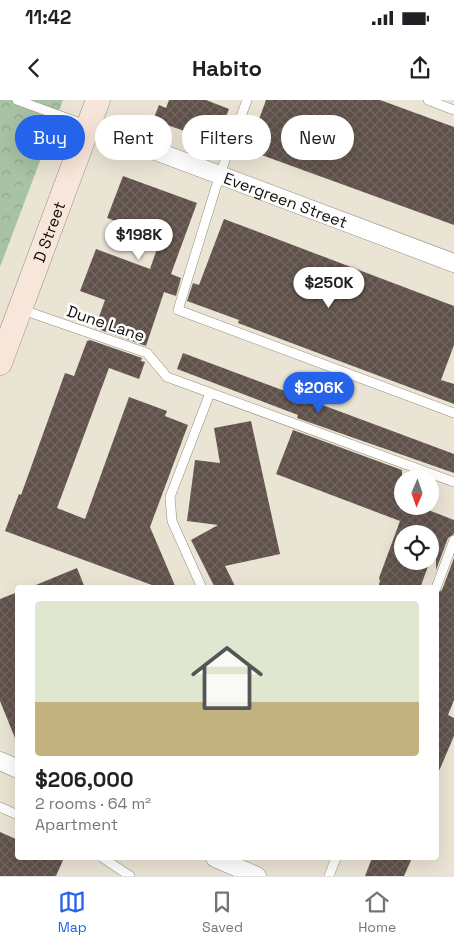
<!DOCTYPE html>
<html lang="en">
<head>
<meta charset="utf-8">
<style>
	:root { --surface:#fff; --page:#f6f6f6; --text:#202124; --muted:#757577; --line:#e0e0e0; --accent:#2563eb }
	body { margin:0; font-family:"Space Grotesk",sans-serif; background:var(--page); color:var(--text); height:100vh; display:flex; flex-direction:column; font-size:19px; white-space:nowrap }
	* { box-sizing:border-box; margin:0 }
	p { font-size:16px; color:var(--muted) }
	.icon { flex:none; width:28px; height:28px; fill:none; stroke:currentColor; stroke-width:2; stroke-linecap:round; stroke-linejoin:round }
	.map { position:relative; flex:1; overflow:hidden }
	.details { position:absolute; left:15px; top:485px; width:424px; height:275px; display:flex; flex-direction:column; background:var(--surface); border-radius:5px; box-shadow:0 5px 20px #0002 }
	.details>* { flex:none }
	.banner { position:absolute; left:15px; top:15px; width:425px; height:45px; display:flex; gap:10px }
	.needle { width:32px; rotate:182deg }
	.fabs { position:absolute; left:394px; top:370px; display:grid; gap:10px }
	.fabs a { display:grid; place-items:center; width:45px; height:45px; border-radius:50%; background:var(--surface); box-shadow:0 5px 20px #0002; font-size:25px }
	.price { position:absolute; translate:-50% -42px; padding:0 11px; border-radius:18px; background:#fff; color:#222; font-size:16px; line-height:32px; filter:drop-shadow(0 1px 2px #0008) }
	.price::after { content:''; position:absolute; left:50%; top:30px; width:15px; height:11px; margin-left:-8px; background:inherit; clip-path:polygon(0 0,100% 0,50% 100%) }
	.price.on { background:var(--accent); color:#fff }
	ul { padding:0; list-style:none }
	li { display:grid; align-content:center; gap:10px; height:265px; padding:0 20px }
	li span { display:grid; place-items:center; height:155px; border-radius:5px; color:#555 }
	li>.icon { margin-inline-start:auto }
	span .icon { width:90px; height:90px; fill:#fffc; stroke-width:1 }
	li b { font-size:21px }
	.chip { padding:0 18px; border-radius:22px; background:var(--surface); box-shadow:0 5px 20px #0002; font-size:18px; line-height:45px }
	.chip.on { background:var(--accent); color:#fff }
	.status { display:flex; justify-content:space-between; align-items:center; height:35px; padding:0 25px; background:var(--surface); direction:ltr }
	.status svg { height:14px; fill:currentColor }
	header { display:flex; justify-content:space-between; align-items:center; height:65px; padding:0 20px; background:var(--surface); font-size:22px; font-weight:700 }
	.tabs { display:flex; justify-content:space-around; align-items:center; height:70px; border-top:1px solid var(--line); background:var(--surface); font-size:14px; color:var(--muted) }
	.tabs a { display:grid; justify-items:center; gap:2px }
	.tabs .on { color:var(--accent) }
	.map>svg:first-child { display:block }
	.park { fill:url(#park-crowns) }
	.building { fill:url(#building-cross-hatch) }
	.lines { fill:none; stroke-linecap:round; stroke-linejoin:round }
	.lane-casing { stroke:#948f80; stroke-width:10 }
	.street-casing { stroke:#948f80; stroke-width:19 }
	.secondary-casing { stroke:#948f80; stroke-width:25 }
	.lane { stroke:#fff; stroke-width:9 }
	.street { stroke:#fff; stroke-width:18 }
	.secondary { stroke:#f9e6da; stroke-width:24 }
	.labels { text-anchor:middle; stroke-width:5; stroke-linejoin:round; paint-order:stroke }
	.street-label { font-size:16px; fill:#13110c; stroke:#fff }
</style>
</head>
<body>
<div class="status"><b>11:42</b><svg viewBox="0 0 49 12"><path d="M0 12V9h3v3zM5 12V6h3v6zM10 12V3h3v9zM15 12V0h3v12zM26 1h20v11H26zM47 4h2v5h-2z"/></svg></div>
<header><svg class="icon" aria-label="back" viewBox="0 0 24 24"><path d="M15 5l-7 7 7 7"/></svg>Habito<svg class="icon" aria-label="share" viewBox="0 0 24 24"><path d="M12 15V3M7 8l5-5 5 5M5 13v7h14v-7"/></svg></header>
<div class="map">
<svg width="454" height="776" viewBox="0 0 454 776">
	<defs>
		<pattern id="park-crowns" width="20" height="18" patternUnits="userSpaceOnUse" patternTransform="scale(1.25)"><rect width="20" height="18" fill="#a8c2a4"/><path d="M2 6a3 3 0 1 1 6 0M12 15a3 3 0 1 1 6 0" fill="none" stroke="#90a68c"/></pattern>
		<pattern id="building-cross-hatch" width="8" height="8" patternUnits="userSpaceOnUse" patternTransform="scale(1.25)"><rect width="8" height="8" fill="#60524a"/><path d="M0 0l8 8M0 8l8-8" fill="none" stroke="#726660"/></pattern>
	</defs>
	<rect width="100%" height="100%" fill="#eae4d4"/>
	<polygon class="park" points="0,0 63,0 0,167"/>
	<g class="building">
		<polygon points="169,0 206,0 229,9 216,42 153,20 159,5 166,8"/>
		<polygon points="266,0 380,0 454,27 454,125 248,50"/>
		<polygon points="123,76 197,103 171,174 181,178 176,196 164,192 146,246 95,228 105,200 80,191 96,149 150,169 161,137 107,118"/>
		<polygon points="224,119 454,206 454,245 441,280 454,284 454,304 238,223 239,220 187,201 193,183 199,185"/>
		<polygon points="90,240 142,258 141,261 145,262 139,279 109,268 57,408 85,419 129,297 167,311 165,316 188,325 150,427 176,488 160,488 5,431 19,394 21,395 65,273 74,276 87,241"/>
		<polygon points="183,253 454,354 454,373 297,318 298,315 177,269"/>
		<polygon points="251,321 280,454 225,466 236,488 215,488 191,440 218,425 187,421 195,360 220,363 214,328"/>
		<polygon points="293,330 402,370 402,406 418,406 454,420 454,434 448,438 436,470 436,443 430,460 430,434 402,434 402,461 430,461 420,488 378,488 380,481 379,478 400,421 276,374"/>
		<polygon points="454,458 454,600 448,615 454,618 454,636 436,678 436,494 442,490"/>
		<polygon points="77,468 85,488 31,488 31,487"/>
		<polygon points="18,492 18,643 17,643 0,601 0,499"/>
		<polygon points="0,732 18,740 18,758 64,758 56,776 0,776"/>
		<polygon points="372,758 412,758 404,776 365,776"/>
	</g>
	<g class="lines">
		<g class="lane-casing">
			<g id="lane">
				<polyline points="17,0 88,26"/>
				<polyline points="247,0 220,74 178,210 454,313"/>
				<polyline points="428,0 454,10"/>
				<polyline points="20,209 147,253 167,277 454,382"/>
				<polyline points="202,488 172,421 170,397 210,293"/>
				<polyline points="436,488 454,440"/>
				<polyline points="0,707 18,715"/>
				<polyline points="103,758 130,776"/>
				<polyline points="329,776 336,758"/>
			</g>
		</g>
		<g class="street-casing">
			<g id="street">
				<path id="s1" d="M89,26l365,137"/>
				<polyline points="0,661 18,669"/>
				<polyline points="215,758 257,776"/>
			</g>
		</g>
		<g class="secondary-casing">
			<g id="secondary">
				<path id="s2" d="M0,263l98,-263"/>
			</g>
		</g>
		<use href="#lane" class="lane"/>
		<use href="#street" class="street"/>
		<use href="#secondary" class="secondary"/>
	</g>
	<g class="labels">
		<g class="street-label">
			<text dy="6" stroke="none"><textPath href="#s1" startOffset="210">Evergreen Street</textPath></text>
			<text dy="6" stroke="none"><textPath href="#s2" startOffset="140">D Street</textPath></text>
			<text transform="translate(106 223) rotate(19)" y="6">Dune Lane</text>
		</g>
	</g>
</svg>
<div class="fabs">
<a><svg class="needle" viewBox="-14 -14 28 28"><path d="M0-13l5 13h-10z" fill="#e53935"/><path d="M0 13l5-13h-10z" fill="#757577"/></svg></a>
<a><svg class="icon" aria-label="locate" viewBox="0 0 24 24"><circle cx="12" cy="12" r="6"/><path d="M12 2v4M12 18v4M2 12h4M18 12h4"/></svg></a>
</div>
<b class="price" style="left:139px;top:161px">$198K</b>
<b class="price" style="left:329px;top:209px">$250K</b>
<b class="price on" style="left:319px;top:314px">$206K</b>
<div class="banner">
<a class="chip on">Buy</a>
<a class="chip">Rent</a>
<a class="chip">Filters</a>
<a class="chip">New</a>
</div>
<section class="details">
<ul>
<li><span style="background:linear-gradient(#dfe7d0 65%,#c2b280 0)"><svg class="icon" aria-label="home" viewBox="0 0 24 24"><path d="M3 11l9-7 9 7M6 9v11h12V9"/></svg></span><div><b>$206,000</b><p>2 rooms · 64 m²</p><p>Apartment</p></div></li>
</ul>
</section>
</div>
<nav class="tabs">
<a class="on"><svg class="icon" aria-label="map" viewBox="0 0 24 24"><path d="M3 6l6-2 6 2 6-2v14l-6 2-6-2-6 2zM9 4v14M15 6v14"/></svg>Map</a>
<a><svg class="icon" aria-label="saved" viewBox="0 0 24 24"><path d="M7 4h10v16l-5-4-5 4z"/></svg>Saved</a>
<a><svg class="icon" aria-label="home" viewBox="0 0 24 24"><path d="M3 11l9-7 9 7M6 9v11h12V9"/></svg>Home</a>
</nav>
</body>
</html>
